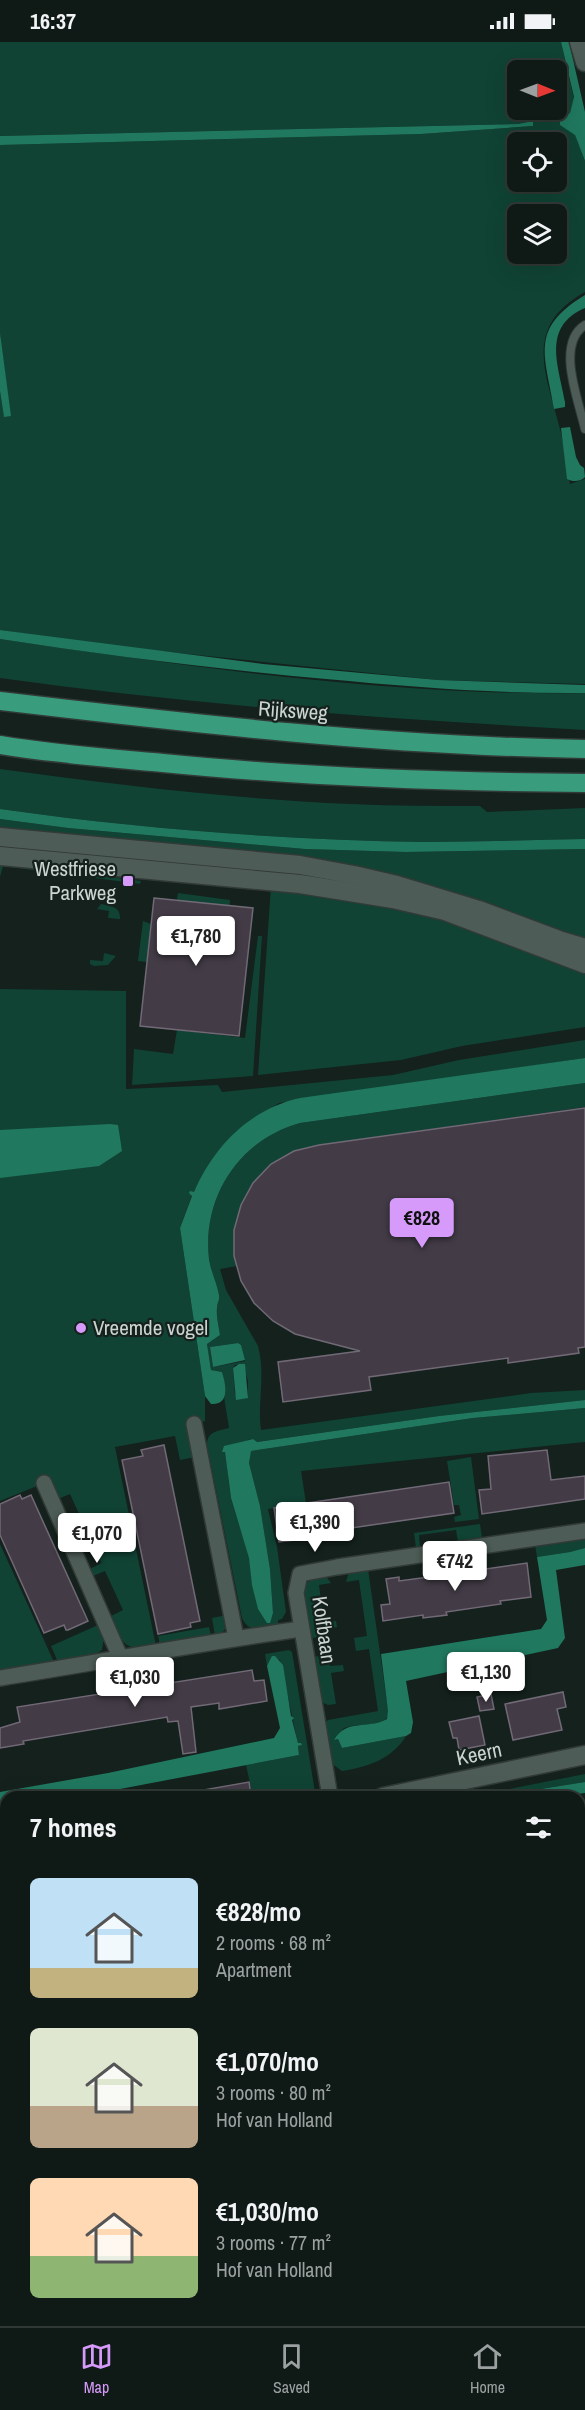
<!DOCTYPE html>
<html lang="en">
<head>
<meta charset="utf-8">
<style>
	:root { --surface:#0f1915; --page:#1d2622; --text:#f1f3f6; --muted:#9ba0a0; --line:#2f3834; --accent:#d69bfa }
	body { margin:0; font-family:"Archivo Narrow",sans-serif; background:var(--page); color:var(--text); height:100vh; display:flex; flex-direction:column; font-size:22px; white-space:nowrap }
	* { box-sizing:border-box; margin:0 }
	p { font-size:20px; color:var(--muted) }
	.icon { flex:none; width:33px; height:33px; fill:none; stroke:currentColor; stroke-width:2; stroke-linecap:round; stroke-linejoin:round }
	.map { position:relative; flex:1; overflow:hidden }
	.details { position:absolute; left:0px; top:1749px; width:585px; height:536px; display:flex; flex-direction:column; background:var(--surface); border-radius:18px 18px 0 0; box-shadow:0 6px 24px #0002,0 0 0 2px var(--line) }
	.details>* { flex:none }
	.needle { width:39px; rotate:91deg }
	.tools { position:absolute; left:507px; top:18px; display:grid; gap:12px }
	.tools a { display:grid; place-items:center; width:60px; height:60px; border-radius:9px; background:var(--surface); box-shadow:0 6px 24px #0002,0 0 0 2px var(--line); font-size:30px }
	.price { position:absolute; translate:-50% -51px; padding:0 14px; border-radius:6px; background:#fff; color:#222; font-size:20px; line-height:39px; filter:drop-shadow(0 2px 3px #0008) }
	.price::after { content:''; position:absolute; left:50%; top:36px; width:18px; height:14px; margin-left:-9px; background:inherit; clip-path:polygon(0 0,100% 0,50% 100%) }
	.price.active { background:var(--accent); color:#111 }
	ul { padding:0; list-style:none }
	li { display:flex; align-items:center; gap:18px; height:150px; padding:0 30px }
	li span { display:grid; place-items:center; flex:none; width:168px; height:120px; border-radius:9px; color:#555 }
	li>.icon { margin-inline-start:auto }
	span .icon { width:72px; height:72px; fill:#fffc; stroke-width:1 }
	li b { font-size:26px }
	h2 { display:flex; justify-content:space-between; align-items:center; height:72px; padding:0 30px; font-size:26px }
	.status { display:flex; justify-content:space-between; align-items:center; height:42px; padding:0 30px; background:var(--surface); direction:ltr }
	.status svg { height:16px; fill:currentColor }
	.tab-bar { display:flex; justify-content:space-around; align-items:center; height:84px; border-top:2px solid var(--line); background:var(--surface); font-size:16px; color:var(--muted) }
	.tab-bar a { display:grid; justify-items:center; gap:3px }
	.tab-bar .active { color:var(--accent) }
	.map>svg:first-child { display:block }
	.green { fill:#104334; fill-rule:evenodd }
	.water { fill:#20785f }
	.building { fill:#433c47; stroke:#716976; stroke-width:1.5 }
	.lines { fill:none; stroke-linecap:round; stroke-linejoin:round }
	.service-casing { stroke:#323a37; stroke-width:10 }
	.minor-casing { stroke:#323a37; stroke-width:18 }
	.tertiary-casing { stroke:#323a37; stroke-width:21 }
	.motorway-casing { stroke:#323a37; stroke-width:21 }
	.service { stroke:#4d5c56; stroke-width:8 }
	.minor { stroke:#4d5c56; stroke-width:15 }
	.tertiary { stroke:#4d5c56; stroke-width:18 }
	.motorway { stroke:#399c7d; stroke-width:18 }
	.poi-dot { fill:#d69bfa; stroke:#14211c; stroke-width:2 }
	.labels { text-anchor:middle; stroke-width:4.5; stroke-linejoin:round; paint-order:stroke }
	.street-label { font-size:21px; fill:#ccd4d1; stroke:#14211c }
	.poi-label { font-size:21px; fill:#ccd4d1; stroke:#14211c; text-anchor:end }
</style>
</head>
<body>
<div class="status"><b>16:37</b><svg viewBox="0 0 49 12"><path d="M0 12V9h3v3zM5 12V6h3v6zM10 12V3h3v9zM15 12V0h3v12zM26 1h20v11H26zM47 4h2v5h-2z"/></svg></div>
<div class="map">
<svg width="585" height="2284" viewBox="0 0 585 2284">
	<rect width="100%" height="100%" fill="#14211c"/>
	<g class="green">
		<path d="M0,0h561l13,57 -4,14 5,22 10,26v131c-63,35 -39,82 -25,137 5,18 6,37 10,55l15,-5v205l-147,-4 -318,-33 -120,-17v-239l4,25 -4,-83v-188l421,-11 112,-8 -1,-5 -14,3 -518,12zM518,28h38v40h-38zM518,100h38v40h-38zM518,172h38v40h-38z"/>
		<path d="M0,597c193,28 389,57 585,54v37c-196,-11 -391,-25 -585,-52z"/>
		<path d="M0,727c117,16 234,30 351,35 43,2 86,2 129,2l7,6 98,-4v31c-53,1 -106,3 -159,3 -142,-2 -286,-13 -426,-33z"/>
		<polygon points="0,777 68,786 305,807 406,810 585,807 585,900 428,846 0,789"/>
		<polygon points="0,822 95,829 95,833 141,839 140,842 3,824 0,835"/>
		<polygon points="271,844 423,869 585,926 585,985 462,1004 401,1018 258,1033"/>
		<polygon points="178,851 230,858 229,870 176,863"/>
		<path d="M101,862c10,2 20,3 19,15l-12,-1 1,-7 -12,-2z"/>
		<polygon points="143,879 151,882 147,920 138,919"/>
		<polygon points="258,894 262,894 253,1034 132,1043 134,1007 173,1012 177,988 245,996"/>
		<polygon points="104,911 116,914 108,923 94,924 90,922 90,918 103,919"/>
		<path d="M0,947l126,2v98l92,-4 4,7 171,-17 66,-15 126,-20v18l-306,45c-45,29 -61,40 -85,89h-4l2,3 -12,33 25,168v25l-15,4 5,32 -15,3 -5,-24 -60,11 41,199c-34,5 -32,-1 -45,-30l12,-6 -18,-39 -12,5 -3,-7 11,-6 -12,-28 -12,5 -3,-8 11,-5 -15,-33 -12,5 -16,-15 -42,17z"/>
		<path d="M585,1041v24l-267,38 -24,6 -57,115 -17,3 6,21 32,56c8,30 -1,57 3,84l270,-37 54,-3v10l-146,16 -183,26 -4,-3c-11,3 -22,5 -30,13h3c3,15 3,31 6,46 5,20 13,39 18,59 5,26 3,44 20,66l4,-10 -3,-44 -10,-63 -11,-43 1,-12 223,-33 112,-10v34l-284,29 5,32 -38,6 9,38 9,65 -4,7 -4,1v5c-14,3 -29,9 -36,-7l-35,-173c0,-14 11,-14 22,-17 -1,-8 -3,-17 -4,-25 -2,-11 0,-20 -3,-31l-11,-2 -4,-26 13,-9c-1,-8 -4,-19 -3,-27 0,-5 3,-9 2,-13 -2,-12 -8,-23 -10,-36 -7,-62 30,-119 91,-136zM238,1301l3,2 4,16 -32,6 -3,-20zM243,1322l5,17v15l-13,-2 -2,-26 2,-3z"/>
		<polygon points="471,1415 479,1477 455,1480 454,1475 461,1473 459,1463 454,1463 447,1419"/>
		<polygon points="480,1482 482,1496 458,1500 456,1488 419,1493 420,1505 416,1506 414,1491"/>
		<polygon points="585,1496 585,1506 570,1510 537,1515 535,1503"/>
		<polygon points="0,1502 54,1620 0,1629"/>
		<path d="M368,1527l21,147c-10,12 -32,7 -45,12l-10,12 4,-1 4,9 64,-12c-14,23 -38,31 -64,35l-11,-8 -6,-40 3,-3 50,-9 -9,-62 -13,2 -2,-13 13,-2 -8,-56 -13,2 3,-10z"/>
		<polygon points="325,1533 331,1541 319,1543 324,1580 336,1579 337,1585 325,1587 330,1624 343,1623 344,1629 331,1631 336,1662 328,1663 321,1660 313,1615 326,1613 324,1595 310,1596 303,1550 304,1545 311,1536"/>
		<path d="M227,1573c1,10 -1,18 -12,21l-3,-18z"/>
		<polygon points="98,1583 104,1595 102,1608 94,1613 58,1620 51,1604"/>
		<polygon points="209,1585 211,1594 160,1603 158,1594"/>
		<polygon points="289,1608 292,1610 315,1750 312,1755 253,1755 246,1723 299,1713 298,1704 301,1704 298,1702 280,1618 273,1617 267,1624 265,1612"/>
		<polygon points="146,1619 147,1626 116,1631 116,1624"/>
		<polygon points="585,1732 585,1740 490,1755 468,1755"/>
		<polygon points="0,1889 6,1918 6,1951 0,1952"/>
		<polygon points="579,1955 585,1956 585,2020 579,2022"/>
		<polygon points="0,2003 6,2031 6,2145 0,2146"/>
		<polygon points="6,2174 6,2242 0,2244 0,2180"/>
	</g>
	<g class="water">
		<polygon points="561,0 569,0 585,70 585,119 575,93 560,83 560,78 570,71 574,55"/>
		<polygon points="533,79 533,84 421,92 0,103 0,94 518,82"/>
		<path d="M585,253v13c-44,19 -26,58 -20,94v5l-11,2c-9,-55 -25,-80 31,-114z"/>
		<polygon points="0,291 11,374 4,375 0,349"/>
		<path d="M570,385l6,30 4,8 4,3 1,9c-4,5 -13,5 -18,2l-6,-51z"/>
		<path d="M0,588l263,34 175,16 147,5v8c-87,1 -173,-6 -259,-14 -109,-10 -218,-23 -326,-40z"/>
		<path d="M0,767c141,20 284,31 426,33 53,0 106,-2 159,-3v10l-179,3 -101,-3 -237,-21 -68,-9z"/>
		<path d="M585,1016v25l-285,40c-61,17 -98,74 -91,136 2,13 8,24 10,36 1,5 -2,8 -2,13 -1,8 2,19 3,27l-13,9 4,26 11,2c4,13 8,33 -11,32l-6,-8 -25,-168 12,-32 -3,-3 1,-2 4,1c20,-46 56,-83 106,-94z"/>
		<polygon points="110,1082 118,1083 122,1109 99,1124 0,1136 0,1088"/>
		<polygon points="238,1301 241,1303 245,1318 213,1325 210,1305"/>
		<polygon points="239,1322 245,1322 248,1356 236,1358 233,1326"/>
		<polygon points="585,1358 585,1366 473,1376 251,1409 249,1421 260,1464 270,1527 273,1571 270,1581 267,1581 258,1567 252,1543 249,1516 231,1456 225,1410 222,1410 224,1404 253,1397 257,1400 439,1374"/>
		<path d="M585,1506v17l-29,5 9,68 -7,10 -152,33 7,41 -2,11 -5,3 -64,12 -4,-9 -4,1c13,-22 33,-10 53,-21l1,-8 -7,-57 160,-25 6,-9 -10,-63 33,-5z"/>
		<polygon points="272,1614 275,1614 283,1623 291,1674 294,1676 292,1678 298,1701 301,1701 302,1703 298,1704 299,1713 78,1755 6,1755 6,1770 0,1771 0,1750 108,1731 274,1696 280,1686 267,1624"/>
		<polygon points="585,1740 585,1751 552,1755 490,1755"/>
	</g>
	<g class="building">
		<polygon points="154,856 253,866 239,994 140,984"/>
		<polygon points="585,1066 585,1305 578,1306 579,1311 508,1321 508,1316 369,1335 371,1348 283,1360 278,1320 360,1309 295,1292 273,1279 254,1261 241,1239 234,1214 234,1188 241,1163 253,1141 271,1122 294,1109 319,1103"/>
		<polygon points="164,1403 200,1579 190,1581 191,1585 158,1592 122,1418 143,1414 141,1408"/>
		<polygon points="547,1408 551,1438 585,1434 585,1457 482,1472 479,1448 491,1447 488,1414"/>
		<polygon points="449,1440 454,1471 310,1492 311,1496 279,1500 274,1466"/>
		<polygon points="20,1453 22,1457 31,1453 88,1579 68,1588 66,1588 64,1583 44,1591 0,1493 0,1462"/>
		<polygon points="527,1521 531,1555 500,1559 501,1562 446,1570 447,1573 423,1576 423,1573 383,1579 381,1563 390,1562 386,1537 399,1535 399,1539 459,1531 459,1527 472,1525 472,1529"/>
		<polygon points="252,1628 254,1639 264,1638 267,1659 219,1667 219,1661 191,1665 196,1710 183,1712 178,1679 168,1680 167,1675 23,1699 24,1702 0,1706 0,1686 20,1680 17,1665"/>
		<polygon points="563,1650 566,1665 557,1667 562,1688 513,1698 505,1662"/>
		<polygon points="491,1652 494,1667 480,1669 477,1655"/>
		<polygon points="479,1674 485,1703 459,1708 457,1696 453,1696 449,1680"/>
		<polygon points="249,1740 251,1753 237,1755 204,1755 203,1748"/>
	</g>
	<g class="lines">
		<g class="service-casing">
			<path id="service" d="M585,283c-30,19 -6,76 0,104"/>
		</g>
		<g class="minor-casing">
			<g id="minor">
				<polyline points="194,1382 236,1596"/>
				<polyline points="44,1441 121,1617"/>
				<path d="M0,1636c101,-16 201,-35 301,-49"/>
				<polyline points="330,1755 296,1551 300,1532 337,1525 585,1489"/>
				<polyline points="579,1846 585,1845"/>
				<polyline points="579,1948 585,1949"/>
				<polyline points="0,1960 6,1958"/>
				<polyline points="579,2105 585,2104"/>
				<polyline points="0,2155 6,2153"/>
				<polyline points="225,2284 226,2278"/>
			</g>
		</g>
		<g class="tertiary-casing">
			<g id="tertiary">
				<polyline points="579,0 585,20"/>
				<polyline points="0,795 300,823 354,833 397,843 479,868 559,898 585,906"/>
				<polyline points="0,814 300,842 393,857 445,869 585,922"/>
				<polyline points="383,1755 585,1713"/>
				<polyline points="0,1837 6,1836"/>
				<polyline points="579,2172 585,2171"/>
				<polyline points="445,2278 446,2284"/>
			</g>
		</g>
		<g class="motorway-casing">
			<g id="motorway">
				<path d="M0,659c194,23 389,45 585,48"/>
				<path d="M0,703c54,9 108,13 163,18 140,14 281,19 422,20"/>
			</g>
		</g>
		<use href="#service" class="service"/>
		<use href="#minor" class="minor"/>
		<use href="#tertiary" class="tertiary"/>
		<use href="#motorway" class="motorway"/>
	</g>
	<g class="poi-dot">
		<rect x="122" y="833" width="12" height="12" rx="3"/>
		<circle cx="81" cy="1286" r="6"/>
	</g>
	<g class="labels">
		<g class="street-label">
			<text transform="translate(293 669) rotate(4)" y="7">Rijksweg</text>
			<text transform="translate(324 1588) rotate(82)" y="7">Kolfbaan</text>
			<text transform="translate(479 1712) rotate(-12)" y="7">Keern</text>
		</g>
		<g class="poi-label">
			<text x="116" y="834">Westfriese<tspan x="116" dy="24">Parkweg</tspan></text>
			<text x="93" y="1293" text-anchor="start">Vreemde vogel</text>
		</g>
	</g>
</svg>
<div class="tools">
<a><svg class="needle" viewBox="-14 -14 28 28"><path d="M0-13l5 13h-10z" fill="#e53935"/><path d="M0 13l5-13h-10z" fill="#9ba0a0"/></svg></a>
<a><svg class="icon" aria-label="locate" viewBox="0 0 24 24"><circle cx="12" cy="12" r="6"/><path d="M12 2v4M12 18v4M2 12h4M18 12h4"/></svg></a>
<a><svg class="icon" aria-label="layers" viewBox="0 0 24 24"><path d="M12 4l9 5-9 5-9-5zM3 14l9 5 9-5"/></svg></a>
</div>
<b class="price" style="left:196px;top:925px">€1,780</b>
<b class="price active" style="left:422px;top:1207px">€828</b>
<b class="price" style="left:315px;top:1511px">€1,390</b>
<b class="price" style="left:97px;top:1522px">€1,070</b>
<b class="price" style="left:455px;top:1550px">€742</b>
<b class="price" style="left:486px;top:1661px">€1,130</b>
<b class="price" style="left:135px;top:1666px">€1,030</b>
<section class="details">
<h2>7 homes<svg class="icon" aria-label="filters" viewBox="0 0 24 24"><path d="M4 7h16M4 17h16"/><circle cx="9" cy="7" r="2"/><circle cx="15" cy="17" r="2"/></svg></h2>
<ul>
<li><span style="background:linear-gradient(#bfe0f5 75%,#c2b280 0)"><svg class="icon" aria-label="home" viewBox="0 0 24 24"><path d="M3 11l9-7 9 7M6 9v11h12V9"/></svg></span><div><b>€828/mo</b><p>2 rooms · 68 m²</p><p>Apartment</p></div></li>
<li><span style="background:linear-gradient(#dfe7d0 65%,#b9a48a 0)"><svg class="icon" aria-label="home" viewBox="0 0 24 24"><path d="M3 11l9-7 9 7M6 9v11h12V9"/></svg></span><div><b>€1,070/mo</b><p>3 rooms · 80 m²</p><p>Hof van Holland</p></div></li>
<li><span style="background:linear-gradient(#ffd9b3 65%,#8fb573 0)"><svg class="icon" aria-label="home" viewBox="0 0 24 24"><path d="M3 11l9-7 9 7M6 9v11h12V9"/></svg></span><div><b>€1,030/mo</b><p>3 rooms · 77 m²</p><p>Hof van Holland</p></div></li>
</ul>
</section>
</div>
<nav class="tab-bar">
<a class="active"><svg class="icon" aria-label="map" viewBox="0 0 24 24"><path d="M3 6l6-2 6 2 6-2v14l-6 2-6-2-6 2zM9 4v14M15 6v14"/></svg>Map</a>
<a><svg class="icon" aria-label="saved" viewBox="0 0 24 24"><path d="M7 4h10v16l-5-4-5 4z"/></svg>Saved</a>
<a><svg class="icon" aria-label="home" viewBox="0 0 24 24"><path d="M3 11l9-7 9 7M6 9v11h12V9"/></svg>Home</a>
</nav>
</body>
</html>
